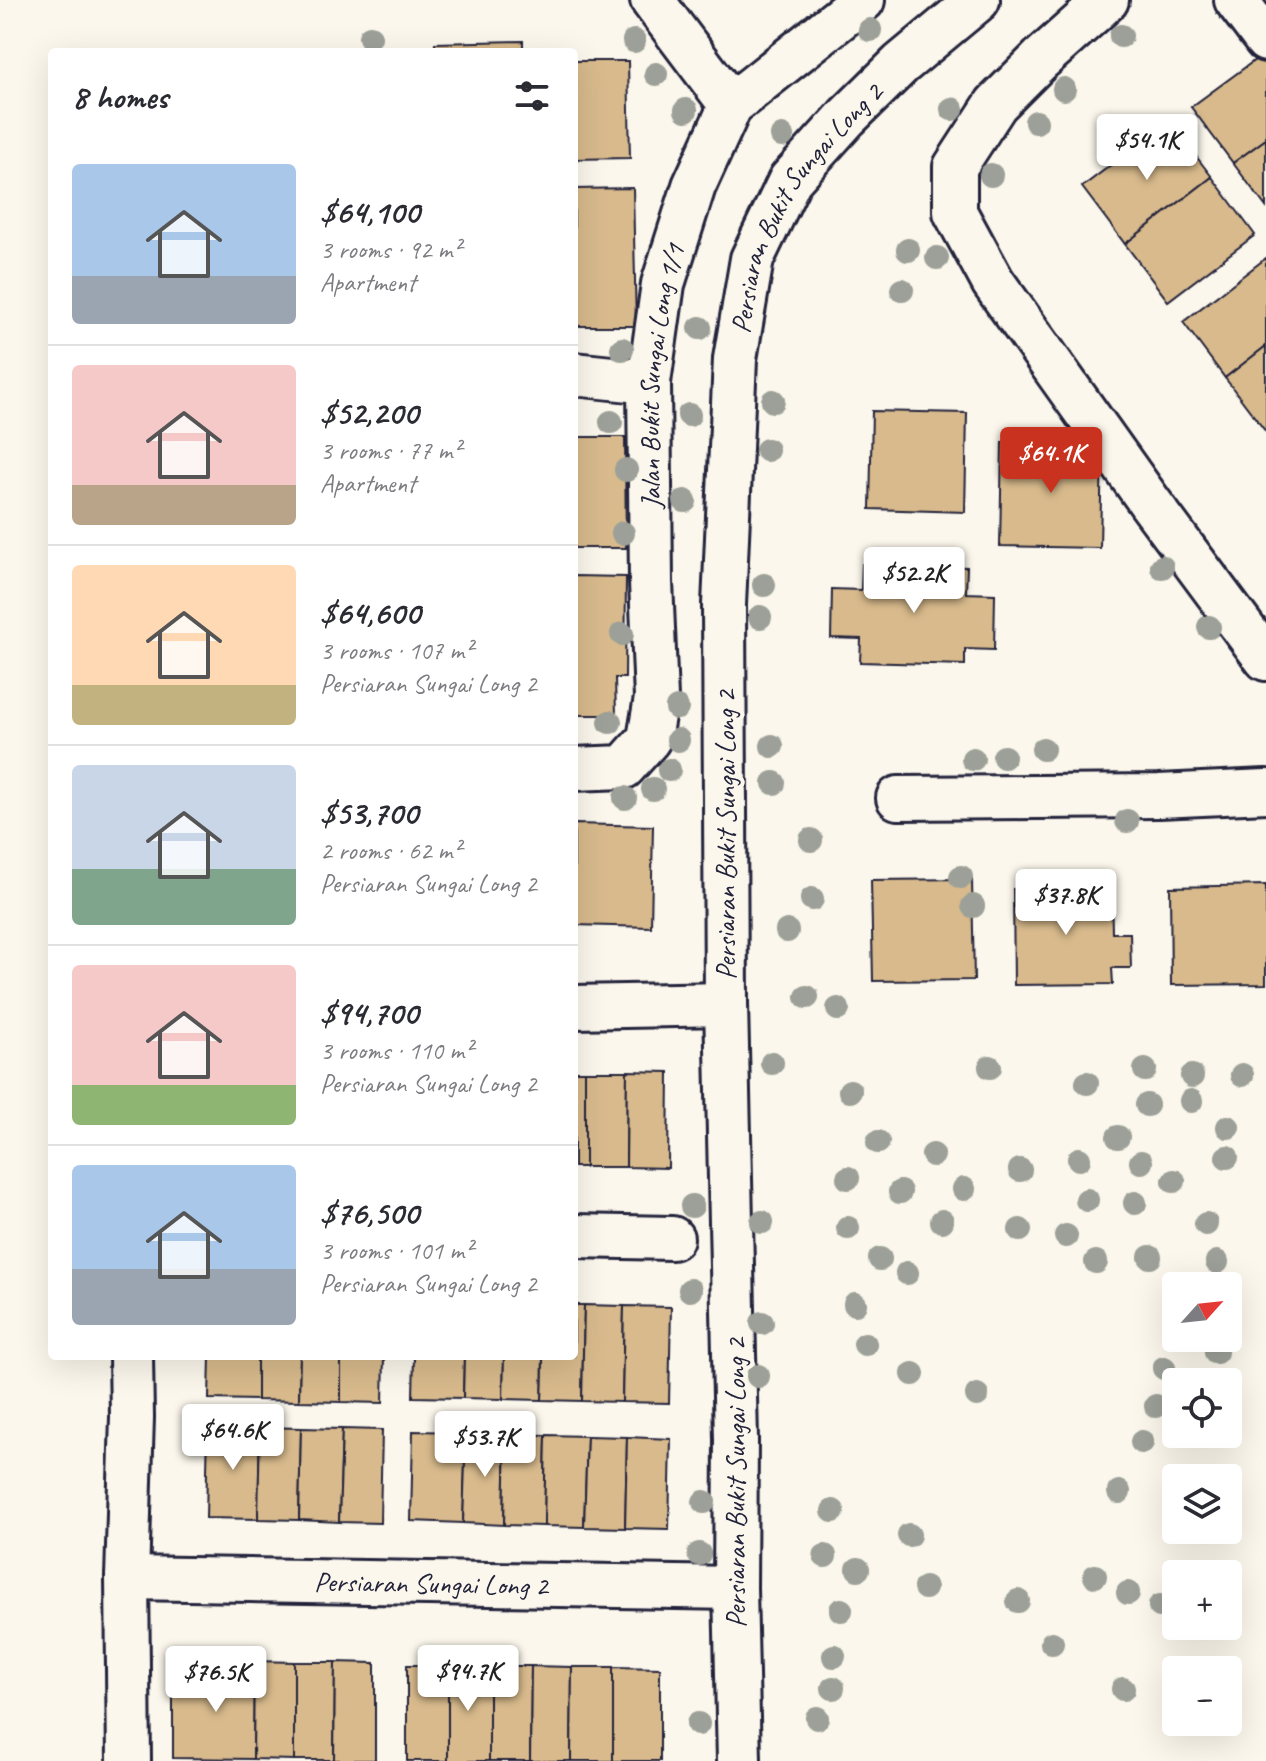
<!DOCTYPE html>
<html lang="en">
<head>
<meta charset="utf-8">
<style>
	:root { --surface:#fff; --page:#f7f7f7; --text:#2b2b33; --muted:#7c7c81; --line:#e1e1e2; --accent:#c8321e }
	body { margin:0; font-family:Caveat,sans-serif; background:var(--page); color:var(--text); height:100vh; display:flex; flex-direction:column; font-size:30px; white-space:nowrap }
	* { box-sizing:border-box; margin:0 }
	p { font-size:26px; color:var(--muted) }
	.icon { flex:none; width:44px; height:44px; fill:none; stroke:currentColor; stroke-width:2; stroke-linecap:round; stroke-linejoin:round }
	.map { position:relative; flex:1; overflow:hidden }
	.details { position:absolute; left:48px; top:48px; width:530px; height:1312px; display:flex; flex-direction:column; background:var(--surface); border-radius:8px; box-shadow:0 8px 32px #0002 }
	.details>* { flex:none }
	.needle { width:52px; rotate:63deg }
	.controls { position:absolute; left:1162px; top:1272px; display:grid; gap:16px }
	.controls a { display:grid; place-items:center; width:80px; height:80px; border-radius:8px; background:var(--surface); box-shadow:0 8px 32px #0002; font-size:40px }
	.price { position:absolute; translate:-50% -68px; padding:0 18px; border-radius:8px; background:#fff; color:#222; font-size:26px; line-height:52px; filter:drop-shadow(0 2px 4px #0008) }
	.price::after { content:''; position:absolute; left:50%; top:48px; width:24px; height:18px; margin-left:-12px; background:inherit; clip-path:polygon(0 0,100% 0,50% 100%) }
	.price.selected { background:var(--accent); color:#fff }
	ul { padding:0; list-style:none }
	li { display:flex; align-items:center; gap:24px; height:200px; padding:0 24px }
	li+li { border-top:2px solid var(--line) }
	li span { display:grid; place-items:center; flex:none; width:224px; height:160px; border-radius:8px; color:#555 }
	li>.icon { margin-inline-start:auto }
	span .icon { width:96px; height:96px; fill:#fffc; stroke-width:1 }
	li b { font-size:34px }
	h2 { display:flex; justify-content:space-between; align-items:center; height:96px; padding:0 24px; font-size:34px }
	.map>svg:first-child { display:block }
	.building { fill:#d8ba8c; stroke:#22223b; stroke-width:2 }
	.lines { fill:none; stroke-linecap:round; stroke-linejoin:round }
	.minor-casing { stroke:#22223b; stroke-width:48 }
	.minor { stroke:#fbf7ec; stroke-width:42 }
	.tree { fill:#9ca098 }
	.labels { text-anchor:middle; stroke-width:8; stroke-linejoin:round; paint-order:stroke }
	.street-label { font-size:28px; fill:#22223b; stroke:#fbf7ec }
</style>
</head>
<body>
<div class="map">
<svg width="1266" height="1761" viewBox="0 0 1266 1761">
	<rect width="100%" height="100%" fill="#fbf7ec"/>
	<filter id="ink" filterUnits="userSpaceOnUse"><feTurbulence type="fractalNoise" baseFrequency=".0125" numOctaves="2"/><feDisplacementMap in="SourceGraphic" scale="16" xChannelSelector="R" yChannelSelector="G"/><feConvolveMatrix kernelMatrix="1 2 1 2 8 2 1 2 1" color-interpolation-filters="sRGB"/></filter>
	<g filter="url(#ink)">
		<g class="building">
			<polygon points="523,41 523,52 435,52 435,43"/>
			<polygon points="1266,52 1266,139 1233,163 1191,107"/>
			<polygon points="574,61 628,61 630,158 574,159"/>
			<polygon points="1169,121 1212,177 1125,244 1082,187"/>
			<polygon points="1266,139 1266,207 1233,163"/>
			<polygon points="1212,177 1255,235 1168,301 1125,244"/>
			<polygon points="633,188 636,326 574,326 574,189"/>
			<polygon points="1266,258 1266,346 1225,378 1183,322"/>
			<polygon points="1266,346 1266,432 1225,378"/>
			<polygon points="872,411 967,413 965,512 870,509"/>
			<polygon points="574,437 625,437 626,548 574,548"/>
			<polygon points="1002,442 1102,445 1100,548 1000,546"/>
			<polygon points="862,564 967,567 966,593 995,594 994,650 965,649 965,665 860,662 861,639 831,638 832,589 861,590"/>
			<polygon points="574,576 626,577 625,678 615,678 616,715 574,715"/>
			<polygon points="574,824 653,826 651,927 574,925"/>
			<polygon points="972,879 974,980 873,981 871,880"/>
			<polygon points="1266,885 1266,984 1171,985 1170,887"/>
			<polygon points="1111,887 1112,933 1130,933 1131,968 1112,968 1113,984 1014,985 1013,889"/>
			<rect x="574" y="1071" width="11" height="96"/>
			<polygon points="585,1071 627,1071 626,1167 585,1167"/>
			<polygon points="627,1071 669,1072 668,1168 626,1167"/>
			<polygon points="574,1305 584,1305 582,1401 542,1400 543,1356 574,1356"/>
			<polygon points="584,1305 624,1306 622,1402 582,1401"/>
			<polygon points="624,1306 671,1307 669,1403 622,1402"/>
			<polygon points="210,1356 257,1356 257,1400 209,1399"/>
			<polygon points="257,1356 300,1356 299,1401 257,1400"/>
			<polygon points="300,1356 341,1356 341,1402 299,1401"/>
			<polygon points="341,1356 384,1356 383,1403 341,1402"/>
			<polygon points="414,1356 464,1356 463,1398 413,1397"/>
			<polygon points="464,1356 504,1356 503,1399 463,1398"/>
			<polygon points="504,1356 543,1356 542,1400 503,1399"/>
			<polygon points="208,1425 260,1427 258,1519 206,1518"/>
			<polygon points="260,1427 301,1428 299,1520 258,1519"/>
			<polygon points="301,1428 342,1429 339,1522 299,1520"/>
			<polygon points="342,1429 382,1430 380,1523 339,1522"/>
			<polygon points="413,1431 466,1432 463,1523 411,1521"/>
			<polygon points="466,1432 506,1434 504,1525 463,1523"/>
			<polygon points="506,1434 546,1435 544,1526 504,1525"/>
			<polygon points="546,1435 587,1436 584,1527 544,1526"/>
			<polygon points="587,1436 627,1437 625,1528 584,1527"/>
			<polygon points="627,1437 671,1439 669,1529 625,1528"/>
			<polygon points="204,1661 254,1661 253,1759 173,1758 173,1688 205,1689"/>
			<polygon points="254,1661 294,1662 294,1760 253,1759"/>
			<polygon points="294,1662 335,1662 334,1760 294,1760"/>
			<polygon points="335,1662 375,1663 375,1760 334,1760"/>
			<rect x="407" y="1665" width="41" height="96"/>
			<polygon points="448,1665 489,1666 489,1761 448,1761"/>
			<polygon points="489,1666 531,1666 530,1761 489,1761"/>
			<polygon points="531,1666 572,1667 571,1761 530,1761"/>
			<polygon points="572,1667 613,1667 613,1761 571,1761"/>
			<polygon points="613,1667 660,1668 660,1761 613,1761"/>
		</g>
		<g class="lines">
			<g class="minor-casing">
				<g id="minor">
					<polyline points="652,0 731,105"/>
					<polyline points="1107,0 1041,59 996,104 955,167 955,212 993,282 1151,504 1266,659"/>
					<polyline points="1236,0 1266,40"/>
					<polyline points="574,374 649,382"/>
					<path id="s1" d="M574,769l50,-2 25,-28 7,-41 -5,-116 -2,-200 14,-98 31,-98 37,-81 132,-105"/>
					<polyline points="898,798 1159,796 1266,791"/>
					<polyline points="574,1007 726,1004"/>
					<polyline points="574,1236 672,1238"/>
					<path id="s2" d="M127,1578l608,10"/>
					<polyline points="129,1761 127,1578 132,1417 131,1356"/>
					<path id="s3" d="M739,1761l-4,-173 1,-148 -10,-436 -2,-399 11,-246 17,-100 38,-79 57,-63 54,-53 77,-64"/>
				</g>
			</g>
			<use href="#minor" class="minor"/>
		</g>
		<g class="tree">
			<circle cx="870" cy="30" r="12"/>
			<circle cx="1121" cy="36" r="12"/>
			<circle cx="370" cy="37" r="12"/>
			<circle cx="634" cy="41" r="12"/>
			<circle cx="656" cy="74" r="12"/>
			<circle cx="1064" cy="89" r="12"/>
			<circle cx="952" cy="109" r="12"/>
			<circle cx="686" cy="110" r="12"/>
			<circle cx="1036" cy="122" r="12"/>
			<circle cx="782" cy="136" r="12"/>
			<circle cx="991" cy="175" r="12"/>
			<circle cx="908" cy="250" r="12"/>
			<circle cx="937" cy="258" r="12"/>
			<circle cx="902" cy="290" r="12"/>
			<circle cx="700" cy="328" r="12"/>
			<circle cx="622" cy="349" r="12"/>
			<circle cx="773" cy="401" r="12"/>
			<circle cx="689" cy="415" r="12"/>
			<circle cx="611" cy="422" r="12"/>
			<circle cx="767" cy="450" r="12"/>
			<circle cx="626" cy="470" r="12"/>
			<circle cx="685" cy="501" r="12"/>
			<circle cx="623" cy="533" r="12"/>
			<circle cx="1162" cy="567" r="12"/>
			<circle cx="764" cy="585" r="12"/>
			<circle cx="760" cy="617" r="12"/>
			<circle cx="1209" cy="627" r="12"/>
			<circle cx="622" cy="634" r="12"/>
			<circle cx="677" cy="708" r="12"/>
			<circle cx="610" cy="722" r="12"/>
			<circle cx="678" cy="740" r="12"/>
			<circle cx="772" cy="746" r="12"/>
			<circle cx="1043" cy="749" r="12"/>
			<circle cx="1004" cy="757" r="12"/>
			<circle cx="973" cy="759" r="12"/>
			<circle cx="669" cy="770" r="12"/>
			<circle cx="774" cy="783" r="12"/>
			<circle cx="653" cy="789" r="12"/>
			<circle cx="625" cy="798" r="12"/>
			<circle cx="1127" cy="821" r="12"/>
			<circle cx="811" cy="840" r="12"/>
			<circle cx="961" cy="877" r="12"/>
			<circle cx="812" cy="899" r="12"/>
			<circle cx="973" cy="906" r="12"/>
			<circle cx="787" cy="931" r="12"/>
			<circle cx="807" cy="997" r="12"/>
			<circle cx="838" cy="1009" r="12"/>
			<circle cx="772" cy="1063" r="12"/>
			<circle cx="990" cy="1067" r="12"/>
			<circle cx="1145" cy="1070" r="12"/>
			<circle cx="1242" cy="1075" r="12"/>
			<circle cx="1192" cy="1076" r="12"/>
			<circle cx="1087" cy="1083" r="12"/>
			<circle cx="850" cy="1091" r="12"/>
			<circle cx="1191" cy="1101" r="12"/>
			<circle cx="1147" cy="1105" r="12"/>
			<circle cx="1228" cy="1127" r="12"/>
			<circle cx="1118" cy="1137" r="12"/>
			<circle cx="878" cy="1142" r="12"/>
			<circle cx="933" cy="1155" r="12"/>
			<circle cx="1227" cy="1157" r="12"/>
			<circle cx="1079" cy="1159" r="12"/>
			<circle cx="1141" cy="1162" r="12"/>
			<circle cx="1020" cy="1170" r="12"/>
			<circle cx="848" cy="1178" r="12"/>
			<circle cx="1174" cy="1181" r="12"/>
			<circle cx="964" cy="1189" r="12"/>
			<circle cx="900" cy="1192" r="12"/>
			<circle cx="1087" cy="1200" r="12"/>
			<circle cx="1135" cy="1203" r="12"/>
			<circle cx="692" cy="1206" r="12"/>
			<circle cx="942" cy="1221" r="12"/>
			<circle cx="762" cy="1222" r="12"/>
			<circle cx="1206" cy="1224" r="12"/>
			<circle cx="848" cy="1228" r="12"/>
			<circle cx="1020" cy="1230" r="12"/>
			<circle cx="1066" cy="1236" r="12"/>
			<circle cx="1150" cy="1257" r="12"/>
			<circle cx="880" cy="1259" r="12"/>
			<circle cx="1096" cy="1262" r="12"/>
			<circle cx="1217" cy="1262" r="12"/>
			<circle cx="907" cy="1273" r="12"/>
			<circle cx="690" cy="1290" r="12"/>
			<circle cx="855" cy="1304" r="12"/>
			<circle cx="762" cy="1323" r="12"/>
			<circle cx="865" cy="1344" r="12"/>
			<circle cx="1216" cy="1352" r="12"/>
			<circle cx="1164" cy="1368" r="12"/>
			<circle cx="913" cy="1374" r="12"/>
			<circle cx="758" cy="1376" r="12"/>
			<circle cx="977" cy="1395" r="12"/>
			<circle cx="1156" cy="1406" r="12"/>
			<circle cx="1142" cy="1442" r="12"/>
			<circle cx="1119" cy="1492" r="12"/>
			<circle cx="704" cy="1502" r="12"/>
			<circle cx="833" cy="1511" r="12"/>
			<circle cx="909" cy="1535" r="12"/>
			<circle cx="699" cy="1554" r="12"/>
			<circle cx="825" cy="1556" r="12"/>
			<circle cx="858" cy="1569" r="12"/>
			<circle cx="1095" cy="1576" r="12"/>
			<circle cx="925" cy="1588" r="12"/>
			<circle cx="1128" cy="1593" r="12"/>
			<circle cx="1018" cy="1601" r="12"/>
			<circle cx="1160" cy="1606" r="12"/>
			<circle cx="841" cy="1610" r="12"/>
			<circle cx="1052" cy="1643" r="12"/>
			<circle cx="834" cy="1656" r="12"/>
			<circle cx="833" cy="1688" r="12"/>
			<circle cx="1123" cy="1689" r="12"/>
			<circle cx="817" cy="1718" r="12"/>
			<circle cx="698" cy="1724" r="12"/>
		</g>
	</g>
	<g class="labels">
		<g class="street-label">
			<text dy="10" stroke="none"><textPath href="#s3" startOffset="1574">Persiaran Bukit Sungai Long 2</textPath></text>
			<text dy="10" stroke="none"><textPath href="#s1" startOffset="452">Jalan Bukit Sungai Long 1/1</textPath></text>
			<text transform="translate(725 835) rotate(-90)" y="10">Persiaran Bukit Sungai Long 2</text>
			<text transform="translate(735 1483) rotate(-90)" y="10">Persiaran Bukit Sungai Long 2</text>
			<text dy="10" stroke="none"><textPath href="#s2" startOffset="304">Persiaran Sungai Long 2</textPath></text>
		</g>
	</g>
</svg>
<div class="controls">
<a><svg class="needle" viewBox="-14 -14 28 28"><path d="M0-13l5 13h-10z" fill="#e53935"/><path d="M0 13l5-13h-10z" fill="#7c7c81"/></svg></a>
<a><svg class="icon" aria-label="locate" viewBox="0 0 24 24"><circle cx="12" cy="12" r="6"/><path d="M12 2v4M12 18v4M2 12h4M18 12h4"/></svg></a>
<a><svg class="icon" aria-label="layers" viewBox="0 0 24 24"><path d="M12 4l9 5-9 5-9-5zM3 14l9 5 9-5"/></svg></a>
<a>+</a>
<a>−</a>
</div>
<b class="price" style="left:1147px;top:182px">$54.1K</b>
<b class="price selected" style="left:1051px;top:495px">$64.1K</b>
<b class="price" style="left:914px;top:615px">$52.2K</b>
<b class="price" style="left:1066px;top:937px">$37.8K</b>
<b class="price" style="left:233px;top:1472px">$64.6K</b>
<b class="price" style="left:485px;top:1479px">$53.7K</b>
<b class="price" style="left:468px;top:1713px">$94.7K</b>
<b class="price" style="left:216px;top:1714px">$76.5K</b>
<section class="details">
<h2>8 homes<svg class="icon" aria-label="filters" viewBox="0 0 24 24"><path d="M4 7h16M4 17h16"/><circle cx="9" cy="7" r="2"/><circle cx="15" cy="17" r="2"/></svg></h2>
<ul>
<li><span style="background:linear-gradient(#a9c7e8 70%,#9aa5b1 0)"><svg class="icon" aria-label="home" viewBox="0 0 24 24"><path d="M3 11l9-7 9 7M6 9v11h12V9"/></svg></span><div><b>$64,100</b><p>3 rooms · 92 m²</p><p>Apartment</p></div></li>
<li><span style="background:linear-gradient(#f6c9c9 75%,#b9a48a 0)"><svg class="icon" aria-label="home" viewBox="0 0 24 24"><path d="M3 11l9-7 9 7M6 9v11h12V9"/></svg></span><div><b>$52,200</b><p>3 rooms · 77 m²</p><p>Apartment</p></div></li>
<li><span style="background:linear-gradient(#ffd9b3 75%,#c2b280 0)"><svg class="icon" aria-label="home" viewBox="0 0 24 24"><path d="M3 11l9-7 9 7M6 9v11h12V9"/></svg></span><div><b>$64,600</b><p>3 rooms · 107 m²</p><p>Persiaran Sungai Long 2</p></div></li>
<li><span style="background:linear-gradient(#c9d6e8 65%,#7fa58c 0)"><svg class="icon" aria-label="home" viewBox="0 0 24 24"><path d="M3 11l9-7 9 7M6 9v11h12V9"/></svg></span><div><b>$53,700</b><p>2 rooms · 62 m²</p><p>Persiaran Sungai Long 2</p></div></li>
<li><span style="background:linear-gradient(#f6c9c9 75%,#8fb573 0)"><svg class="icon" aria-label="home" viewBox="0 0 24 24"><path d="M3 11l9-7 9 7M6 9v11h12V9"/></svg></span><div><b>$94,700</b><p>3 rooms · 110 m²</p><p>Persiaran Sungai Long 2</p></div></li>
<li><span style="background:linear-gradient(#a9c7e8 65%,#9aa5b1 0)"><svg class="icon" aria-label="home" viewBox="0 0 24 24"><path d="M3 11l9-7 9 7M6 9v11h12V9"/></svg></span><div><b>$76,500</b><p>3 rooms · 101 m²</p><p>Persiaran Sungai Long 2</p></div></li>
</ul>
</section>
</div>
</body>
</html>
